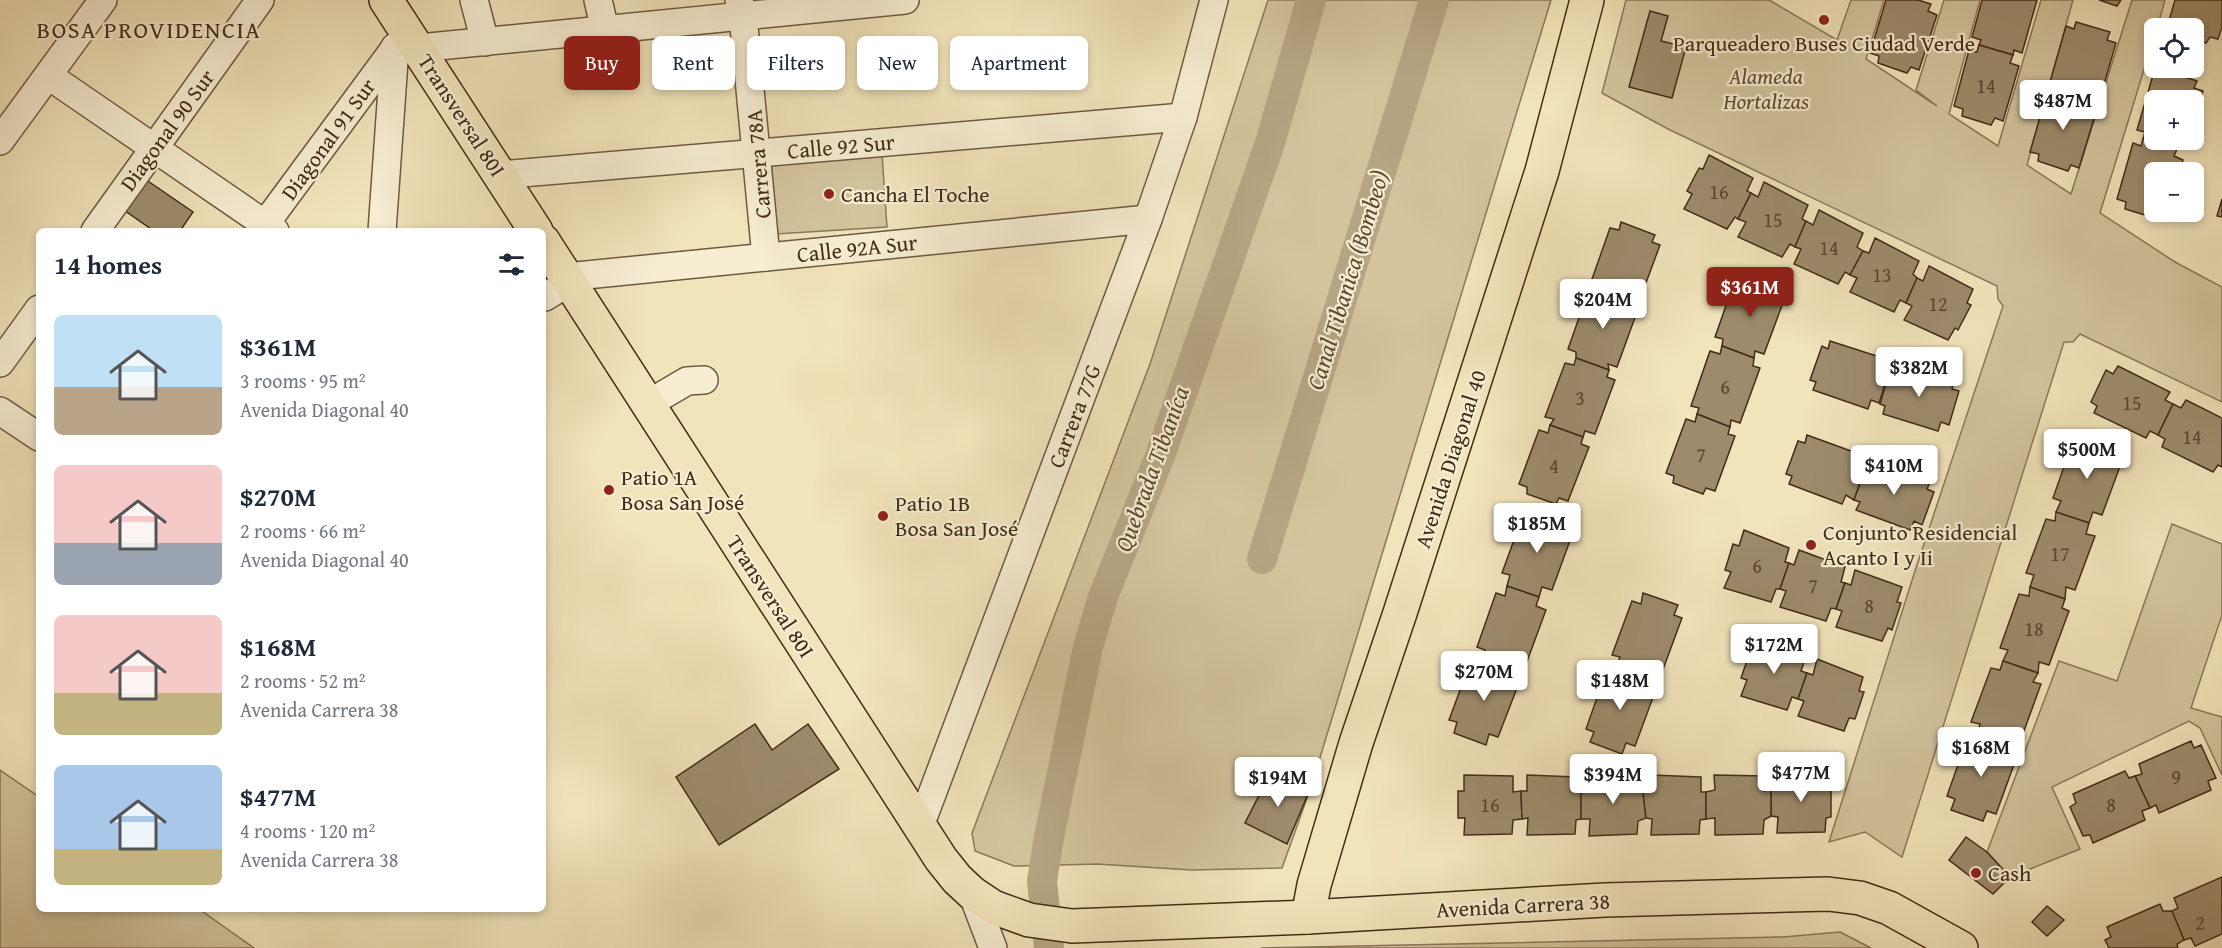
<!DOCTYPE html>
<html lang="en">
<head>
<meta charset="utf-8">
<style>
	:root { --surface:#fff; --page:#f2f2f3; --text:#1f2937; --muted:#747a83; --accent:#8f2418 }
	body { margin:0; font-family:"Gentium Book Plus",serif; background:var(--page); color:var(--text); height:100vh; display:flex; flex-direction:column; font-size:22px; white-space:nowrap }
	* { box-sizing:border-box; margin:0 }
	p { font-size:20px; color:var(--muted) }
	.icon { flex:none; width:33px; height:33px; fill:none; stroke:currentColor; stroke-width:2; stroke-linecap:round; stroke-linejoin:round }
	.map { position:relative; flex:1; overflow:hidden }
	.drawer { position:absolute; left:36px; top:228px; width:510px; height:684px; display:flex; flex-direction:column; background:var(--surface); border-radius:9px; box-shadow:0 3px 9px #0003 }
	.drawer>* { flex:none }
	.hud { position:absolute; left:564px; top:36px; width:570px; height:54px; display:flex; gap:12px }
	.controls { position:absolute; left:2144px; top:18px; display:grid; gap:12px }
	.controls a { display:grid; place-items:center; width:60px; height:60px; border-radius:9px; background:var(--surface); box-shadow:0 3px 9px #0003; font-size:30px }
	.price { position:absolute; translate:-50% -51px; padding:0 14px; border-radius:6px; background:#fff; color:#222; font-size:20px; line-height:39px; filter:drop-shadow(0 2px 3px #0008) }
	.price::after { content:''; position:absolute; left:50%; top:36px; width:18px; height:14px; margin-left:-9px; background:inherit; clip-path:polygon(0 0,100% 0,50% 100%) }
	.price.current { background:var(--accent); color:#fff }
	ul { padding:0; list-style:none }
	li { display:flex; align-items:center; gap:18px; height:150px; padding:0 18px }
	li span { display:grid; place-items:center; flex:none; width:168px; height:120px; border-radius:9px; color:#555 }
	li>.icon { margin-inline-start:auto }
	span .icon { width:72px; height:72px; fill:#fffc; stroke-width:1 }
	li b { font-size:26px }
	h2 { display:flex; justify-content:space-between; align-items:center; height:72px; padding:0 18px; font-size:26px }
	.tag { padding:0 21px; border-radius:9px; background:var(--surface); box-shadow:0 3px 9px #0003; font-size:21px; line-height:54px }
	.tag.current { background:var(--accent); color:#fff }
	.map>svg:first-child { display:block }
	.green { fill:#d3c49e; stroke:#8b785a; stroke-width:1.5 }
	.lines { fill:none; stroke-linecap:round; stroke-linejoin:round }
	.canal { stroke:#b6a583; stroke-width:30 }
	.building { fill:#9d8b6c; stroke:#432c17; stroke-width:1.5 }
	.minor-casing { stroke:#6e5a40; stroke-width:30 }
	.major-casing { stroke:#432c17; stroke-width:36 }
	.minor { stroke:#f6edd2; stroke-width:27 }
	.major { stroke:#f1e3ba; stroke-width:33 }
	.poi-dot { fill:#8f2418; stroke:#f6edd2; stroke-width:2 }
	.labels { text-anchor:middle; stroke-width:4.5; stroke-linejoin:round; paint-order:stroke }
	.number-label { font-size:20px; fill:#5a442c }
	.poi-label { font-size:22px; fill:#432c17; stroke:#f6edd2; text-anchor:start }
	.park-label { font-size:22px; font-style:italic; fill:#604a32; stroke:#f6edd2 }
	.street-label { font-size:22px; fill:#432c17; stroke:#f6edd2 }
	.neighbourhood-label { font-size:24px; letter-spacing:1.5px; fill:#432c17; stroke:#f6edd2 }
	.water-label { font-size:24px; font-style:italic; fill:#604a32; stroke:#f6edd2 }
</style>
</head>
<body>
<div class="map">
<svg width="2222" height="948" viewBox="0 0 2222 948">
	<rect width="100%" height="100%" fill="#f1e3ba"/>
	<filter id="stains"><feTurbulence type="fractalNoise" baseFrequency=".00333" numOctaves="4"/><feColorMatrix values="0 0 0 0 .2 0 0 0 0 .09 0 0 0 0 .02 0 0 0 .5 -.17"/></filter>
	<radialGradient id="worn" r=".72"><stop offset=".6" stop-color="#630" stop-opacity="0"/><stop offset="1" stop-color="#630" stop-opacity=".3"/></radialGradient>
	<g class="green">
		<polygon points="1268,0 1551,0 1311,787 1282,868 1192,870 1097,864 1014,866 975,851 972,833 1150,364"/>
		<polygon points="1626,0 1769,0 1837,40 1851,0 1884,0 1866,59 1937,106 1916,90 1944,0 1980,0 1949,114 1998,146 2041,0 2073,0 2027,165 2071,194 2132,0 2165,0 2157,28 2154,28 2154,37 2100,213 2175,262 2222,287 2222,402 2080,334 2073,342 2064,342 1902,857 1865,832 1829,842 1914,574 2003,306 1998,299 1997,286 1668,129 1602,93"/>
		<polygon points="882,154 887,227 776,234 771,161"/>
		<polygon points="2172,524 2222,544 2222,615 2191,708 2222,717 2222,775 2200,728 2189,721 2052,787 2080,849 2010,877 1987,852 2059,661 2117,681"/>
		<polygon points="0,770 39,797 39,909 199,909 254,948 0,948"/>
		<polygon points="1840,932 1871,948 1261,948 1783,937"/>
	</g>
	<g class="lines">
		<g class="canal">
			<polyline points="1262,559 1434,0"/>
			<polyline points="1049,948 1042,881 1049,837 1088,647 1103,597 1160,456 1270,143 1311,0"/>
		</g>
	</g>
	<g class="building">
		<polygon points="1886,0 1918,0 1931,4 1928,11 1937,15 1919,70 1911,67 1907,73 1878,63 1879,56 1870,53"/>
		<polygon points="1982,0 2037,0 2022,53 2014,50 2013,55 1979,45 1981,40 1972,37"/>
		<polygon points="2099,0 2121,0 2117,6"/>
		<polygon points="2175,0 2222,0 2222,27 2218,39 2210,37 2206,43 2193,38 2193,28 2177,28 2178,26 2168,24"/>
		<polygon points="1650,11 1668,16 1661,41 1686,47 1672,98 1629,87"/>
		<polygon points="2076,22 2110,32 2107,40 2116,43 2100,98 2091,95 2090,102 2056,92 2058,84 2050,82 2066,26 2074,29"/>
		<polygon points="1979,45 2013,55 2010,63 2019,66 2003,121 1995,118 1991,125 1962,116 1963,109 1954,106 1969,50 1977,52"/>
		<polygon points="2163,70 2197,81 2194,88 2203,91 2193,125 2193,100 2154,100 2154,140 2189,140 2187,147 2178,144 2177,149 2143,139 2145,132 2137,130 2153,75 2161,77"/>
		<polygon points="2056,92 2090,102 2087,109 2096,112 2079,168 2071,165 2068,171 2038,161 2039,154 2030,152 2046,96 2054,99"/>
		<polygon points="2143,139 2177,149 2174,156 2183,160 2179,172 2154,172 2154,212 2168,212 2167,215 2159,212 2155,218 2125,209 2126,202 2117,199 2133,143 2141,146"/>
		<polygon points="1709,155 1753,178 1747,191 1751,193 1738,219 1735,217 1727,229 1684,209 1692,194 1687,191 1699,168 1703,169"/>
		<polygon points="142,177 193,212 180,231 154,231 121,208"/>
		<polygon points="1764,182 1808,205 1802,219 1806,221 1795,247 1790,244 1782,257 1738,237 1746,222 1738,219 1751,193 1758,197"/>
		<polygon points="2222,199 2222,217 2217,216"/>
		<polygon points="1819,210 1863,233 1857,247 1863,251 1850,275 1845,272 1838,284 1794,264 1801,249 1795,247 1806,221 1813,225"/>
		<polygon points="1621,222 1655,235 1652,242 1660,245 1640,299 1634,297 1632,303 1599,290 1599,284 1591,282 1610,228 1619,230"/>
		<polygon points="1875,238 1919,261 1913,274 1917,278 1906,303 1900,300 1894,312 1850,292 1857,278 1850,275 1863,251 1869,253"/>
		<polygon points="1929,266 1973,289 1967,303 1971,305 1958,330 1955,328 1948,340 1904,320 1912,306 1906,303 1917,278 1923,281"/>
		<polygon points="1746,277 1779,290 1777,297 1784,300 1764,354 1755,351 1754,358 1722,346 1723,339 1715,337 1734,283 1743,285"/>
		<polygon points="1599,290 1632,303 1630,309 1637,312 1617,367 1608,364 1609,370 1576,358 1576,352 1568,349 1587,295 1597,298"/>
		<polygon points="1830,341 1886,359 1883,367 1890,369 1879,403 1871,400 1868,409 1813,390 1816,382 1810,380 1822,346 1828,349"/>
		<polygon points="1722,346 1754,358 1753,366 1760,368 1740,423 1731,420 1730,427 1697,414 1699,408 1691,406 1710,351 1720,354"/>
		<polygon points="1576,358 1609,370 1607,377 1615,380 1595,434 1585,431 1583,437 1550,425 1554,419 1545,417 1565,363 1574,365"/>
		<polygon points="1899,364 1954,381 1952,389 1959,391 1949,425 1941,422 1938,431 1883,414 1885,406 1880,404 1890,370 1896,372"/>
		<polygon points="2118,366 2170,392 2165,400 2173,404 2158,435 2150,431 2146,438 2094,413 2097,406 2091,402 2106,370 2113,374"/>
		<polygon points="2186,400 2222,418 2222,467 2218,465 2213,472 2162,447 2165,439 2158,435 2173,404 2181,408"/>
		<polygon points="1697,414 1730,427 1728,434 1735,436 1715,491 1706,488 1703,494 1673,483 1674,476 1666,473 1686,419 1695,422"/>
		<polygon points="1550,425 1583,437 1581,444 1589,447 1568,501 1559,498 1556,504 1527,494 1527,487 1519,484 1539,430 1548,433"/>
		<polygon points="1807,435 1862,455 1859,463 1866,467 1854,500 1846,495 1842,504 1789,484 1792,476 1786,474 1798,441 1805,443"/>
		<polygon points="2083,437 2118,449 2114,458 2122,461 2102,515 2093,512 2089,523 2056,512 2061,501 2053,498 2072,444 2081,447"/>
		<polygon points="1875,461 1930,482 1927,489 1934,492 1922,525 1914,521 1910,530 1856,510 1860,502 1854,500 1866,467 1872,469"/>
		<polygon points="1533,511 1568,523 1564,533 1572,535 1552,590 1542,587 1539,597 1507,586 1510,575 1502,573 1522,518 1531,521"/>
		<polygon points="2056,512 2089,523 2086,534 2095,536 2075,590 2066,587 2065,599 2030,587 2034,575 2026,573 2046,519 2055,521"/>
		<polygon points="1744,530 1789,548 1785,562 1789,563 1780,589 1776,589 1771,602 1724,588 1731,572 1725,570 1733,544 1739,546"/>
		<polygon points="1799,550 1845,567 1841,582 1845,583 1836,609 1831,608 1826,621 1780,607 1786,591 1780,589 1789,563 1794,565"/>
		<polygon points="1855,570 1902,587 1897,602 1901,603 1892,630 1888,628 1882,641 1836,627 1842,611 1836,609 1845,583 1851,585"/>
		<polygon points="1507,586 1539,597 1536,606 1546,610 1526,664 1517,661 1515,671 1482,660 1485,650 1477,647 1496,593 1505,596"/>
		<polygon points="2030,587 2065,599 2062,608 2069,611 2049,665 2039,662 2038,673 2003,661 2008,650 2000,648 2019,594 2029,596"/>
		<polygon points="1643,593 1678,605 1674,615 1682,618 1662,672 1652,669 1649,680 1616,668 1620,657 1612,655 1632,601 1641,604"/>
		<polygon points="1759,639 1806,656 1801,671 1807,673 1798,699 1792,697 1787,710 1741,696 1747,680 1741,678 1750,652 1755,654"/>
		<polygon points="1817,659 1863,677 1859,691 1864,692 1855,719 1849,718 1844,731 1798,716 1804,701 1798,699 1807,673 1813,675"/>
		<polygon points="1482,660 1515,671 1511,680 1519,683 1498,737 1489,734 1486,745 1454,733 1457,722 1449,720 1469,666 1478,668"/>
		<polygon points="2003,661 2038,673 2033,682 2041,684 2021,739 2012,736 2011,746 1977,735 1980,724 1971,722 1991,668 2000,670"/>
		<polygon points="1616,668 1649,680 1648,689 1655,692 1635,746 1626,743 1622,754 1590,742 1594,732 1586,729 1605,675 1615,678"/>
		<polygon points="755,724 772,750 808,724 839,769 719,845 676,777"/>
		<polygon points="1977,735 2011,746 2009,757 2016,759 1996,814 1987,811 1983,821 1951,810 1955,799 1947,796 1966,742 1976,745"/>
		<polygon points="2191,741 2194,748 2201,745 2216,778 2208,781 2211,790 2159,813 2156,805 2150,808 2135,776 2142,774 2139,764"/>
		<polygon points="2125,771 2129,778 2135,776 2150,808 2142,811 2145,820 2093,843 2090,835 2083,836 2070,807 2076,803 2073,794"/>
		<polygon points="1777,773 1826,774 1826,790 1831,790 1831,817 1826,818 1825,832 1777,833 1778,817 1771,816 1771,788 1777,789"/>
		<polygon points="1270,774 1311,787 1287,844 1245,823"/>
		<polygon points="1464,775 1513,776 1513,792 1521,791 1522,819 1513,820 1512,834 1464,835 1465,818 1458,818 1458,791 1464,791"/>
		<polygon points="1527,775 1576,777 1576,792 1581,792 1581,819 1576,820 1575,834 1527,835 1528,818 1522,819 1521,791 1527,791"/>
		<polygon points="1589,775 1638,777 1639,792 1643,792 1646,818 1638,821 1637,834 1589,836 1590,819 1581,819 1581,792 1590,791"/>
		<polygon points="1651,775 1701,777 1701,792 1706,792 1706,819 1700,820 1699,834 1651,835 1652,819 1646,818 1643,792 1652,791"/>
		<polygon points="1714,775 1764,776 1764,791 1771,788 1771,816 1764,820 1763,834 1715,835 1715,818 1706,819 1706,792 1715,790"/>
		<polygon points="1966,837 1987,852 2010,877 1993,894 1949,860"/>
		<polygon points="2222,877 2222,934 2195,946 2191,938 2184,940 2172,911 2178,908 2174,898"/>
		<polygon points="2160,904 2163,911 2172,911 2184,940 2177,944 2178,948 2109,948 2105,940 2111,937 2107,927"/>
		<polygon points="2047,906 2064,920 2047,936 2032,922"/>
	</g>
	<g class="lines">
		<g class="minor-casing">
			<g id="minor">
				<polyline points="474,0 485,42"/>
				<polyline points="598,0 605,30"/>
				<polyline points="739,0 743,16 766,257"/>
				<polyline points="419,48 905,0"/>
				<polyline points="49,76 275,231"/>
				<polyline points="0,141 103,0"/>
				<polyline points="500,175 1183,117"/>
				<polyline points="95,231 260,0"/>
				<polyline points="260,231 395,48"/>
				<polyline points="382,231 395,47"/>
				<polyline points="566,277 1148,219"/>
				<polyline points="545,297 569,282"/>
				<polyline points="0,363 39,309"/>
				<polyline points="648,404 687,381 704,380"/>
				<polyline points="0,411 39,437"/>
				<polyline points="920,826 1148,219 1183,117 1214,0"/>
				<polyline points="972,893 993,948"/>
			</g>
		</g>
		<g class="major-casing">
			<g id="major">
				<polyline points="386,0 536,231"/>
				<polyline points="543,241 941,859 957,879 972,893 993,907 1029,920 1072,926 1308,917 1605,900 1828,894 1860,898 1889,908 1961,948"/>
				<polyline points="1308,917 1314,885 1356,743 1400,613 1542,171 1587,0"/>
			</g>
		</g>
		<use href="#minor" class="minor"/>
		<use href="#major" class="major"/>
	</g>
	<g class="poi-dot">
		<circle cx="1824" cy="20" r="6"/>
		<circle cx="829" cy="194" r="6"/>
		<circle cx="609" cy="490" r="6"/>
		<circle cx="883" cy="516" r="6"/>
		<circle cx="1811" cy="545" r="6"/>
		<circle cx="1976" cy="873" r="6"/>
	</g>
	<g class="labels">
		<g class="number-label">
			<text x="1986" y="93">14</text>
			<text x="1719" y="199">16</text>
			<text x="1773" y="227">15</text>
			<text x="1829" y="255">14</text>
			<text x="1882" y="282">13</text>
			<text x="1938" y="311">12</text>
			<text x="1725" y="394">6</text>
			<text x="1580" y="405">3</text>
			<text x="2132" y="410">15</text>
			<text x="2192" y="444">14</text>
			<text x="1701" y="462">7</text>
			<text x="1554" y="473">4</text>
			<text x="2060" y="561">17</text>
			<text x="1757" y="573">6</text>
			<text x="1813" y="593">7</text>
			<text x="1869" y="613">8</text>
			<text x="2034" y="636">18</text>
			<text x="2176" y="784">9</text>
			<text x="1490" y="812">16</text>
			<text x="2111" y="812">8</text>
			<text x="2200" y="930">2</text>
		</g>
		<g class="poi-label">
			<text x="1824" y="51" text-anchor="middle">Parqueadero Buses Ciudad Verde</text>
			<text x="841" y="202">Cancha El Toche</text>
			<text x="621" y="485">Patio 1A<tspan x="621" dy="25">Bosa San José</tspan></text>
			<text x="895" y="511">Patio 1B<tspan x="895" dy="25">Bosa San José</tspan></text>
			<text x="1823" y="540">Conjunto Residencial<tspan x="1823" dy="25">Acanto I y Ii</tspan></text>
			<text x="1988" y="881">Cash</text>
		</g>
		<g class="park-label">
			<text x="1766" y="84">Alameda<tspan x="1766" dy="25">Hortalizas</tspan></text>
		</g>
		<g class="street-label">
			<text transform="translate(462 115) rotate(57)" y="8">Transversal 80I</text>
			<text transform="translate(167 130) rotate(-54)" y="8">Diagonal 90 Sur</text>
			<text transform="translate(328 139) rotate(-54)" y="8">Diagonal 91 Sur</text>
			<text transform="translate(841 146) rotate(-5)" y="8">Calle 92 Sur</text>
			<text transform="translate(758 164) rotate(-95)" y="8">Carrera 78A</text>
			<text transform="translate(857 248) rotate(-6)" y="8">Calle 92A Sur</text>
			<text transform="translate(1074 416) rotate(-69)" y="8">Carrera 77G</text>
			<text transform="translate(1450 459) rotate(-72)" y="8">Avenida Diagonal 40</text>
			<text transform="translate(771 596) rotate(57)" y="8">Transversal 80I</text>
			<text transform="translate(1523 905) rotate(-3)" y="8">Avenida Carrera 38</text>
		</g>
		<g class="neighbourhood-label">
			<text x="149" y="38">BOSA PROVIDENCIA</text>
		</g>
		<g class="water-label">
			<text transform="translate(1348 280) rotate(-73)" y="8">Canal Tibanica (Bombeo)</text>
			<text transform="translate(1152 469) rotate(-70)" y="8">Quebrada Tibaníca</text>
		</g>
	</g>
	<rect width="100%" height="100%" filter="url(#stains)"/>
	<rect width="100%" height="100%" fill="url(#worn)"/>
</svg>
<div class="controls">
<a><svg class="icon" aria-label="locate" viewBox="0 0 24 24"><circle cx="12" cy="12" r="6"/><path d="M12 2v4M12 18v4M2 12h4M18 12h4"/></svg></a>
<a>+</a>
<a>−</a>
</div>
<b class="price" style="left:2063px;top:131px">$487M</b>
<b class="price current" style="left:1750px;top:318px">$361M</b>
<b class="price" style="left:1603px;top:330px">$204M</b>
<b class="price" style="left:1919px;top:398px">$382M</b>
<b class="price" style="left:2087px;top:480px">$500M</b>
<b class="price" style="left:1894px;top:496px">$410M</b>
<b class="price" style="left:1537px;top:554px">$185M</b>
<b class="price" style="left:1774px;top:675px">$172M</b>
<b class="price" style="left:1484px;top:702px">$270M</b>
<b class="price" style="left:1620px;top:711px">$148M</b>
<b class="price" style="left:1981px;top:778px">$168M</b>
<b class="price" style="left:1801px;top:803px">$477M</b>
<b class="price" style="left:1613px;top:805px">$394M</b>
<b class="price" style="left:1278px;top:808px">$194M</b>
<div class="hud">
<a class="tag current">Buy</a>
<a class="tag">Rent</a>
<a class="tag">Filters</a>
<a class="tag">New</a>
<a class="tag">Apartment</a>
</div>
<section class="drawer">
<h2>14 homes<svg class="icon" aria-label="filters" viewBox="0 0 24 24"><path d="M4 7h16M4 17h16"/><circle cx="9" cy="7" r="2"/><circle cx="15" cy="17" r="2"/></svg></h2>
<ul>
<li><span style="background:linear-gradient(#bfe0f5 60%,#b9a48a 0)"><svg class="icon" aria-label="home" viewBox="0 0 24 24"><path d="M3 11l9-7 9 7M6 9v11h12V9"/></svg></span><div><b>$361M</b><p>3 rooms · 95 m²</p><p>Avenida Diagonal 40</p></div></li>
<li><span style="background:linear-gradient(#f6c9c9 65%,#9aa5b1 0)"><svg class="icon" aria-label="home" viewBox="0 0 24 24"><path d="M3 11l9-7 9 7M6 9v11h12V9"/></svg></span><div><b>$270M</b><p>2 rooms · 66 m²</p><p>Avenida Diagonal 40</p></div></li>
<li><span style="background:linear-gradient(#f6c9c9 65%,#c2b280 0)"><svg class="icon" aria-label="home" viewBox="0 0 24 24"><path d="M3 11l9-7 9 7M6 9v11h12V9"/></svg></span><div><b>$168M</b><p>2 rooms · 52 m²</p><p>Avenida Carrera 38</p></div></li>
<li><span style="background:linear-gradient(#a9c7e8 70%,#c2b280 0)"><svg class="icon" aria-label="home" viewBox="0 0 24 24"><path d="M3 11l9-7 9 7M6 9v11h12V9"/></svg></span><div><b>$477M</b><p>4 rooms · 120 m²</p><p>Avenida Carrera 38</p></div></li>
</ul>
</section>
</div>
</body>
</html>
